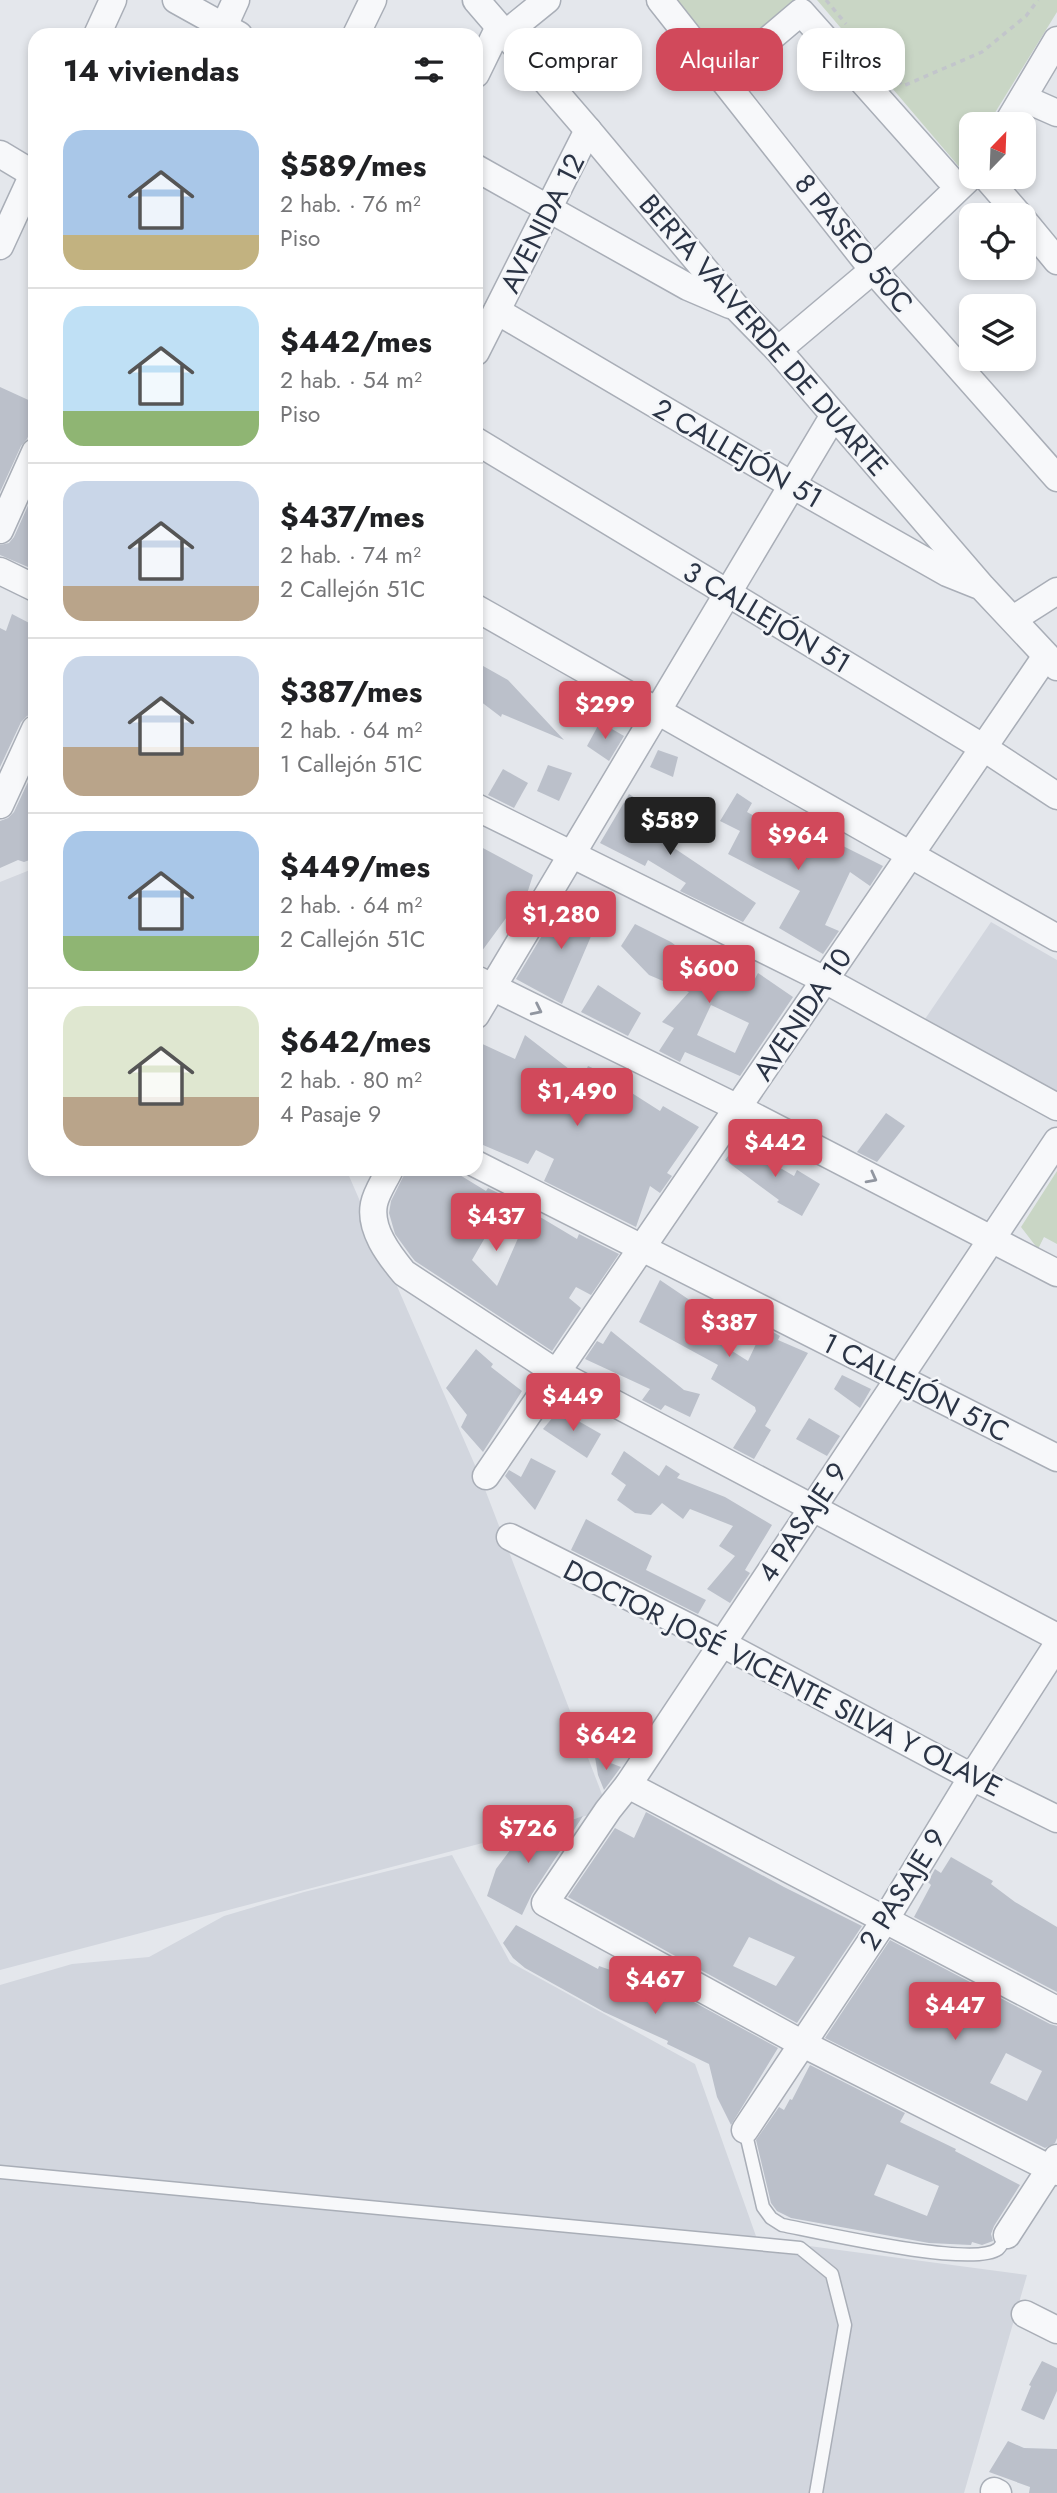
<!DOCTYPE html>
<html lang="es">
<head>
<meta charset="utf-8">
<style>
	:root { --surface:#fff; --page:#f2f2f2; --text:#202124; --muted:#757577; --line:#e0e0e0; --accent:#d1495b }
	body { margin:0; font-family:Jost,sans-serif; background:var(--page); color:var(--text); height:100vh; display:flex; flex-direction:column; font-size:26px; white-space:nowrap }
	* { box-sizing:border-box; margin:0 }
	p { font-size:23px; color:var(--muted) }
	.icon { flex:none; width:38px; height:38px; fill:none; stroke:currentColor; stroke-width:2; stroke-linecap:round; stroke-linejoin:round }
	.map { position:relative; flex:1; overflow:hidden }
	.sheet { position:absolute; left:28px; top:28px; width:455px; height:1148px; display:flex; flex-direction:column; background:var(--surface); border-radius:21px; box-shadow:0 4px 10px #0003 }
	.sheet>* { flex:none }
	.top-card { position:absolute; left:504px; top:28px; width:448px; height:63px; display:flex; gap:14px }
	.needle { width:46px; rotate:23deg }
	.controls { position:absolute; left:959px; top:112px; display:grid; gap:14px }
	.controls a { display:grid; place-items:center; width:77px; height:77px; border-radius:14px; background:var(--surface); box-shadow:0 4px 10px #0003; font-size:35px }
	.price { position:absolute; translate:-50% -60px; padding:0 16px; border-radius:7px; background:var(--accent); color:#fff; font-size:23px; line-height:46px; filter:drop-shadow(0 2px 4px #0008) }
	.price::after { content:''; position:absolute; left:50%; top:42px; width:21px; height:16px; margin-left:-10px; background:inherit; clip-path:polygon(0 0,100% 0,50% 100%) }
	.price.on { background:#222; color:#fff }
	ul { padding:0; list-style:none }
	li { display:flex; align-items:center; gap:21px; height:175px; padding:0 35px }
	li+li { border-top:2px solid var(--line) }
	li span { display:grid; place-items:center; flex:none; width:196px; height:140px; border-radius:21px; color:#555 }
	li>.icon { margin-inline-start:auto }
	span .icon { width:84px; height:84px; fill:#fffc; stroke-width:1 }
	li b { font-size:30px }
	h2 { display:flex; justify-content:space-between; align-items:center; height:84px; padding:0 35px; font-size:30px }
	.tag { padding:0 24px; border-radius:21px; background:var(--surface); box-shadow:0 4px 10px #0003; font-size:24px; line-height:63px }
	.tag.on { background:var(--accent); color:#fff }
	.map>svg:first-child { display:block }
	.built { fill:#d2d6de }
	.green { fill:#c9d6c5 }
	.building { fill:#bbc0ca; fill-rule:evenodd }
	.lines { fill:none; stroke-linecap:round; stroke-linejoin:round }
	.service-casing { stroke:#a9aeb7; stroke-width:15 }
	.minor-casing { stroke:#a9aeb7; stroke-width:29 }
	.path { stroke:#c2c5cb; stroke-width:3.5; stroke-dasharray:5 5; stroke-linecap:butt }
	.service { stroke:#f7f8fa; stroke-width:12 }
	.minor { stroke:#f7f8fa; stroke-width:26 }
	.oneway { stroke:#9196a0 }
	.labels { text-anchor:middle; stroke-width:5; stroke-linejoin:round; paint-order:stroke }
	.street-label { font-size:28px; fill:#2b3445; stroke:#f4f6f9 }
</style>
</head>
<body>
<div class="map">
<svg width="1057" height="2493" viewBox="0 0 1057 2493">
	<rect width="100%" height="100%" fill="#e4e7ec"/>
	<g class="built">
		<polygon points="35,868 35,1169 346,1169 481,1479 608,1810 0,1970 0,882"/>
		<polygon points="991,922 1057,960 1057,1102 923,1022"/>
		<polygon points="452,1855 510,1962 695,2064 757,2239 1027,2275 964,2493 0,2493 0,1985 72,1964 149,1957 224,1916 304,1892"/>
	</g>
	<g class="green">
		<polygon points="672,0 795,0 719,61"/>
		<polygon points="817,0 1057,0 1057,12 988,124 971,124 971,152 961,169"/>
		<polygon points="1057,1171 1057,1244 1044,1237 1038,1249 1021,1227"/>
	</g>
	<g class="building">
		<polygon points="0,387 35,403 35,422 27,439 21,446 0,492"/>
		<polygon points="35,490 35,570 0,555 0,545 9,543 14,537"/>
		<polygon points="12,614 35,626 35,713 27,716 21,722 0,767 0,628 6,631"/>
		<polygon points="476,662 508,680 564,740 502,714 501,717 476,698"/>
		<polygon points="600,722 624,736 609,761 587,746"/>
		<polygon points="658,750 678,757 673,777 650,767"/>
		<polygon points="548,765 572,773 559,801 537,791"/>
		<polygon points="35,767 35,858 24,862 18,860 0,868 0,821 8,818 14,812"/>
		<polygon points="503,769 528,783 514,808 488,795"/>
		<polygon points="737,793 752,803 747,812 832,858 839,844 883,866 870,886 850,872 825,925 839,931 823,954 779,928 800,891 728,854 740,831 720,821"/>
		<polygon points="629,794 652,809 682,834 674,848 756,903 743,922 680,891 686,883 648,860 645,866 600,843"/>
		<polygon points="481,847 533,875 526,897 523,895 476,959 476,856"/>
		<polygon points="566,895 601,913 562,1004 516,979 543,934 549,936"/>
		<path d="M635,924l36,18 41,31 2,-4 37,17 7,-13 35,24 -53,79 -55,-24 -5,10 -21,-11 15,-23 -12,-6 27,-30 -40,-17 -28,-29zM711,1005l38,18 -14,30 -38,-18z"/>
		<polygon points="598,985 641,1013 628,1036 581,1012"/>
		<polygon points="525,1035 582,1079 588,1066 615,1078 613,1081 660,1111 663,1106 699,1127 667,1173 672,1176 660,1193 650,1186 636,1227 544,1181 554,1159 536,1150 528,1164 476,1142 476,1041 515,1059"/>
		<polygon points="886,1113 905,1126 877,1162 857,1152"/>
		<polygon points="738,1143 794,1176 797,1170 820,1184 802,1216 777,1202 779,1200 725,1160"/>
		<polygon points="407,1169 450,1169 486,1191 488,1188 508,1198 472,1260 497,1286 530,1211 577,1239 579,1234 619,1254 591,1295 576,1287 569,1298 581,1308 552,1351 415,1261 411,1256 395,1234 389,1213 391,1201"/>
		<polygon points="660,1280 697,1305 698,1303 721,1315 710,1337 748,1361 764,1327 780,1336 778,1340 808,1353 765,1426 771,1430 754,1459 733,1448 756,1411 755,1407 711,1379 718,1365 639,1322"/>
		<polygon points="611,1331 684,1390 700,1394 690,1417 665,1405 661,1410 642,1400 650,1389 585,1359 597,1341 603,1344"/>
		<polygon points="476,1349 493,1364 491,1367 522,1391 483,1452 461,1427 467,1415 446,1388"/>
		<polygon points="842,1375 871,1389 860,1408 834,1389"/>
		<polygon points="559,1410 601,1434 587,1458 543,1429"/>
		<polygon points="809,1418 840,1436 827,1456 796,1439"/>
		<polygon points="624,1451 659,1476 666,1465 680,1474 677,1478 725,1497 772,1525 745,1570 750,1573 730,1603 707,1589 735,1556 719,1546 733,1526 690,1509 683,1519 662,1503 651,1515 635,1513 617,1500 626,1485 611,1474"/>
		<polygon points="531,1458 556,1471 535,1510 505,1476 509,1470 521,1477"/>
		<polygon points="586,1519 652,1556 646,1570 706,1600 698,1614 571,1550"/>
		<polygon points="595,1757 621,1767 604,1790 598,1775"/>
		<path d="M646,1812l138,75 78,39 -65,97 -229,-126 47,-69 19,10zM749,1937l46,20 -19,29 -43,-20z"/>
		<polygon points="583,1816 532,1894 522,1915 487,1896 496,1869 519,1838"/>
		<polygon points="951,1857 993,1881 991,1884 1015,1902 1057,1927 1057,1992 914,1917 931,1885 928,1882 935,1869 941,1873"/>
		<polygon points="516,1925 598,1969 599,1966 681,1995 778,2048 731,2125 717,2097 709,2064 667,2044 668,2041 604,2012 525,1968 513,1958 503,1943"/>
		<path d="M890,1940l160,84 7,2v112l-2,5 -10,5 -220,-110zM1006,2053l36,18 -15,30 -37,-18z"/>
		<path d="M810,2065l95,48 -5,9 56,27 -1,2 65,34 -26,41 -3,8 2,7 -11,4 -10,-3 -1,3 -42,-2 -138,-25 -14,-7 -6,-8 -15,-63 23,-33 5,3 6,-11 2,1zM887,2164l52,22 -12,30 -53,-21z"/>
		<polygon points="1042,2361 1057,2368 1057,2391 1044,2420 1021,2410 1031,2386 1029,2385"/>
		<polygon points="1008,2441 1024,2448 1057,2449 1057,2493 1029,2493 1030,2487 989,2472"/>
	</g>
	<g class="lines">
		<g class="service-casing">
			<g id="service">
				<path d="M745,2130l18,77 8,11 11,7c36,7 191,43 216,24 3,-3 7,-10 9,-14"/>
				<polyline points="0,2172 800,2248 832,2274 845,2325 816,2493"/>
			</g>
		</g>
		<g class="minor-casing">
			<g id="minor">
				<polyline points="176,0 239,35"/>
				<polyline points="476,0 588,130 736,307 778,350 982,587 1057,667"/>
				<polyline points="660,0 873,270 1057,478"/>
				<polyline points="505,34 547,0"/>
				<polyline points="97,35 113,0"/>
				<polyline points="220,35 236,0"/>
				<polyline points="356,35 373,0"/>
				<polyline points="476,74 499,27"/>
				<polyline points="722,79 801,12 948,177"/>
				<polyline points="1023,98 1057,113"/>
				<polyline points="1007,124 1057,40"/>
				<polyline points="0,154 35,175"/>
				<polyline points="476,168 688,287 730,305"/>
				<polyline points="986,177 1019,215"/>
				<polyline points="1024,221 1057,261"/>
				<polyline points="0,246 35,170"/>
				<polyline points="497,311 792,485 947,573 977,585"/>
				<polyline points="778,350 873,270 971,176"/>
				<polyline points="476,352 588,130"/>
				<polyline points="476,441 984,748 1057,796"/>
				<polyline points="0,530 35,452"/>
				<polyline points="0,571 35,588"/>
				<polyline points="476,608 1057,938"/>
				<polyline points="1013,619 1057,591"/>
				<polyline points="0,805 35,729"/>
				<polyline points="476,807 825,980 1057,1107"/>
				<polyline points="478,980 738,1108 1057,1273"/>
				<polyline points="476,1015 834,415"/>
				<polyline points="1057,1141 628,1785 608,1810 545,1903 801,2043 1057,2172"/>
				<polyline points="476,1164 1057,1458"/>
				<path d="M390,1169c-5,11 -14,24 -16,35 -5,25 15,51 30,69l153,100 500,264"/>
				<polyline points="486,1476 1046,656"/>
				<polyline points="510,1537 721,1643 972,1777 1057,1819"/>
				<polyline points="628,1785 1057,2010"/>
				<polyline points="745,2130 885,1920 972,1777 1057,1645"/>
				<polyline points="1007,2235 1057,2158"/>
				<polyline points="1025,2314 1057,2330"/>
				<polyline points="994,2491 998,2493"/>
			</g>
		</g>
		<g class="path">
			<polyline points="826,0 846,24"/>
			<polyline points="884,66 903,86 982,52 1026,16 1038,0"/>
		</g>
		<use href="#service" class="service"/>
		<use href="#minor" class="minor"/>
	</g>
	<defs><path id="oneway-chevron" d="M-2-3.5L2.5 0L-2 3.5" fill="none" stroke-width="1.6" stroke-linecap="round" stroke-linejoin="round" transform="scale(1.75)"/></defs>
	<g class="oneway">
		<use href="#oneway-chevron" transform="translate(537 1010) rotate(26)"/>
		<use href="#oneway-chevron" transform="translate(872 1178) rotate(28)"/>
	</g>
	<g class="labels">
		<g class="street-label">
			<text transform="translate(542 223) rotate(-63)" y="10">AVENIDA 12</text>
			<text transform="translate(854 243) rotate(51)" y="10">8 PASEO 50C</text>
			<text transform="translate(764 335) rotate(49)" y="10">BERTA VALVERDE DE DUARTE</text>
			<text transform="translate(738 453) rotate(30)" y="10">2 CALLEJÓN 51</text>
			<text transform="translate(767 617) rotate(31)" y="10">3 CALLEJÓN 51</text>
			<text transform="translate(802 1014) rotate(-56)" y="10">AVENIDA 10</text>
			<text transform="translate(916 1387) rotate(27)" y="10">1 CALLEJÓN 51C</text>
			<text transform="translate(802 1522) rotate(-56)" y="10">4 PASAJE 9</text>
			<text transform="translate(783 1678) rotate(27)" y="10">DOCTOR JOSÉ VICENTE SILVA Y OLAVE</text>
			<text transform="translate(902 1889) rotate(-58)" y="10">2 PASAJE 9</text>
		</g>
	</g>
</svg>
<div class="controls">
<a><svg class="needle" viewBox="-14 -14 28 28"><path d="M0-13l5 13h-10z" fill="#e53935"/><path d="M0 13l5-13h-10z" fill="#757577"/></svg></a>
<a><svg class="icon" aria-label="locate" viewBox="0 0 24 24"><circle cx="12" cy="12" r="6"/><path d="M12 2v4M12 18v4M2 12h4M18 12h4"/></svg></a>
<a><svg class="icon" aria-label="layers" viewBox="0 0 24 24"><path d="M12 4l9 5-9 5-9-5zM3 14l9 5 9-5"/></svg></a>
</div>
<b class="price" style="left:605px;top:741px">$299</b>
<b class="price on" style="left:670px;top:857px">$589</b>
<b class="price" style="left:798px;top:872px">$964</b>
<b class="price" style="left:561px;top:951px">$1,280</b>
<b class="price" style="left:709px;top:1005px">$600</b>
<b class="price" style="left:577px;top:1128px">$1,490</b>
<b class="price" style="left:775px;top:1179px">$442</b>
<b class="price" style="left:496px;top:1253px">$437</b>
<b class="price" style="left:729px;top:1359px">$387</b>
<b class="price" style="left:573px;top:1433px">$449</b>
<b class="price" style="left:606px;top:1772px">$642</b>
<b class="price" style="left:528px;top:1865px">$726</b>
<b class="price" style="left:655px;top:2016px">$467</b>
<b class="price" style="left:955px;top:2042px">$447</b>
<div class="top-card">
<a class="tag">Comprar</a>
<a class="tag on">Alquilar</a>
<a class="tag">Filtros</a>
</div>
<section class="sheet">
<h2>14 viviendas<svg class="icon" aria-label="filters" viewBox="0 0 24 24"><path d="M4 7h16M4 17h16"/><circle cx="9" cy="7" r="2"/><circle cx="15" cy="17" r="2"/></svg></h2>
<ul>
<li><span style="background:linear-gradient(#a9c7e8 75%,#c2b280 0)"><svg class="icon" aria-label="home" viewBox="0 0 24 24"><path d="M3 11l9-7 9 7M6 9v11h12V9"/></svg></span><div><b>$589/mes</b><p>2 hab. · 76 m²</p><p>Piso</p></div></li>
<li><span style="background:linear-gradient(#bfe0f5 75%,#8fb573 0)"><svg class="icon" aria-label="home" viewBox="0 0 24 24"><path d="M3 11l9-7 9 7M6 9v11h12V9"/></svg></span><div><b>$442/mes</b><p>2 hab. · 54 m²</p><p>Piso</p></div></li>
<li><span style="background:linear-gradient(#c9d6e8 75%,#b9a48a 0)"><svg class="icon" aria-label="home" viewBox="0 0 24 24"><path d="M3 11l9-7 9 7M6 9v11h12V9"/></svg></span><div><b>$437/mes</b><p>2 hab. · 74 m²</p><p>2 Callejón 51C</p></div></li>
<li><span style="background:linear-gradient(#c9d6e8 65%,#b9a48a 0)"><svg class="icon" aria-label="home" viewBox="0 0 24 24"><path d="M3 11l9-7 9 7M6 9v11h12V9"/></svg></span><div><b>$387/mes</b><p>2 hab. · 64 m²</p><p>1 Callejón 51C</p></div></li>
<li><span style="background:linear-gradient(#a9c7e8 75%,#8fb573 0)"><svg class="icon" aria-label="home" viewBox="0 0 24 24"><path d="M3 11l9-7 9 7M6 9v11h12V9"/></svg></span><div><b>$449/mes</b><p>2 hab. · 64 m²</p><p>2 Callejón 51C</p></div></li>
<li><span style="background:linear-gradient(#dfe7d0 65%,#b9a48a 0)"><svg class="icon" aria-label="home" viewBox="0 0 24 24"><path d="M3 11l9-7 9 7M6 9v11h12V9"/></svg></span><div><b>$642/mes</b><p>2 hab. · 80 m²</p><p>4 Pasaje 9</p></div></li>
</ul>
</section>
</div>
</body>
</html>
